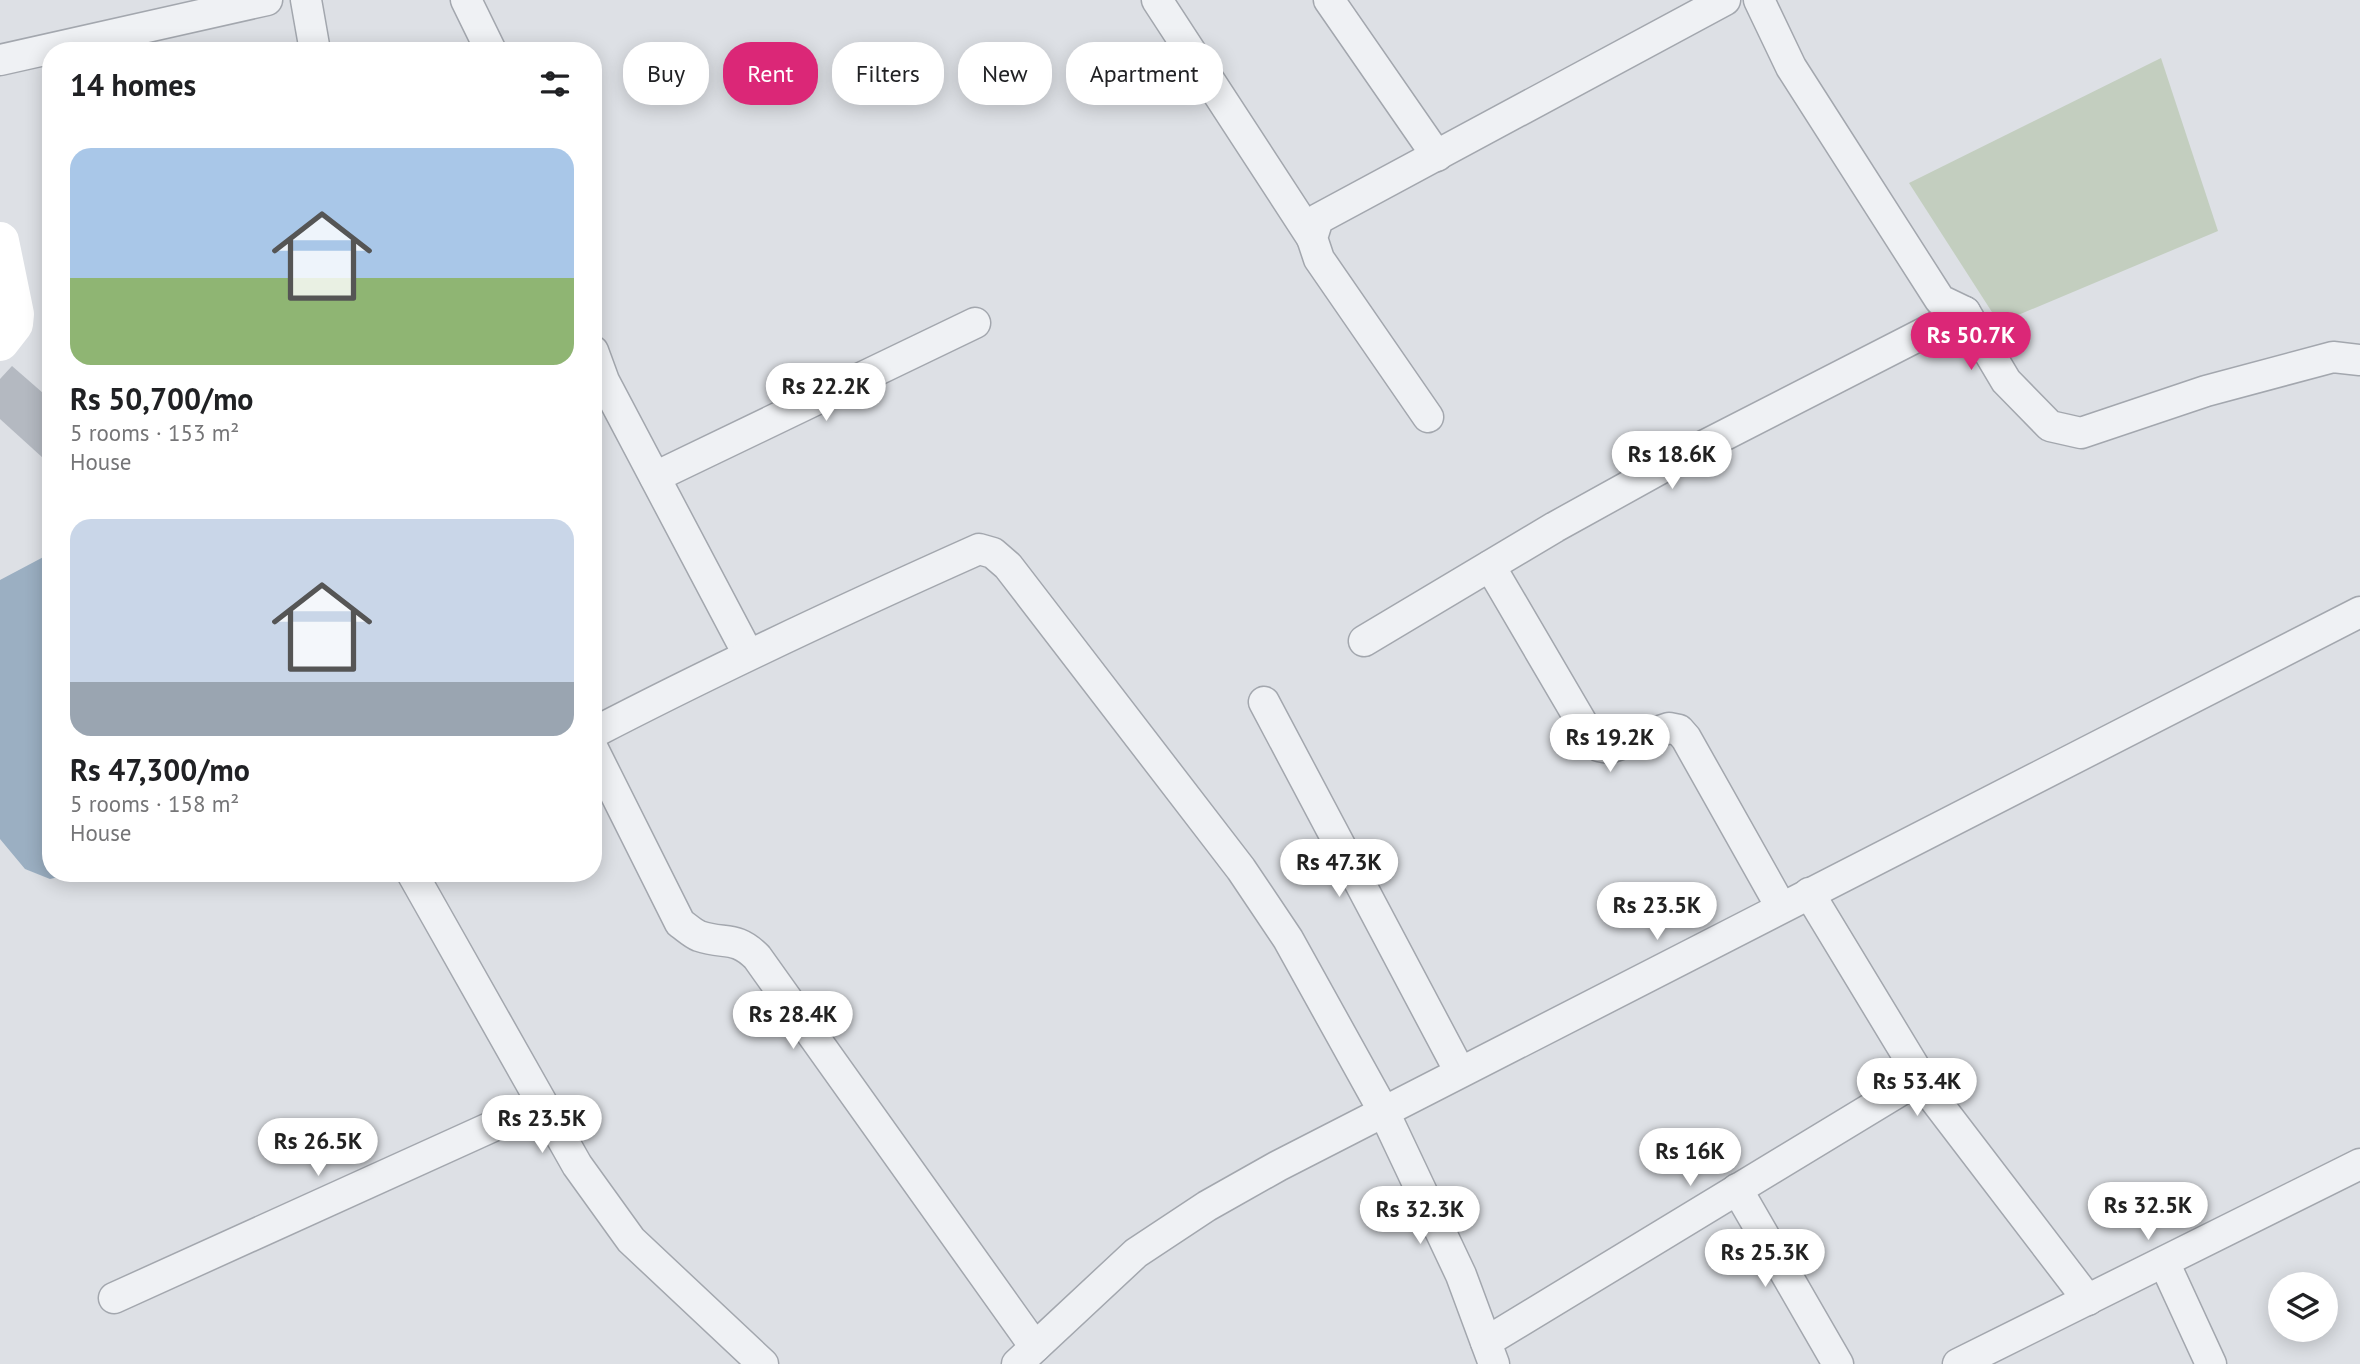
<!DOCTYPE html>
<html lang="en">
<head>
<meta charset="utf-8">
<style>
	:root { --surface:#fff; --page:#f2f2f2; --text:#202124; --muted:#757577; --accent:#db2777 }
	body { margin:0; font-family:"PT Sans",sans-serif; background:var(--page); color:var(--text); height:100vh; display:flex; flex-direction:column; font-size:26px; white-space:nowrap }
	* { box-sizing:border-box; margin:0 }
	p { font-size:23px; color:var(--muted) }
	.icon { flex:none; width:38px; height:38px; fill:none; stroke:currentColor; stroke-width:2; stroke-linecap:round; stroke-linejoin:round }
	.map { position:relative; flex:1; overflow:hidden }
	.panel { position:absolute; left:42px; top:42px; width:560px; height:840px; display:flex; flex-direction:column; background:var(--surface); border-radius:28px; box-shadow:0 4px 18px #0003 }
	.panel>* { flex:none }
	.top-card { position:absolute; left:623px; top:42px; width:665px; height:63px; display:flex; gap:14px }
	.fabs { position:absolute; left:2268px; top:1272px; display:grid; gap:14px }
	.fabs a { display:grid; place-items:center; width:70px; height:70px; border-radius:50%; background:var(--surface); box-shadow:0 4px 18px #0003; font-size:35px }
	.price { position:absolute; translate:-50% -60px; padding:0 16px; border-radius:24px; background:#fff; color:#222; font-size:23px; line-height:46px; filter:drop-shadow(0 2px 4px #0008) }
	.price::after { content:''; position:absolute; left:50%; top:42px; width:21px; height:16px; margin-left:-10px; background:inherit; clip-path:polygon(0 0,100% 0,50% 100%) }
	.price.active { background:var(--accent); color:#fff }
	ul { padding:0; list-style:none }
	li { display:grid; align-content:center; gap:14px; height:371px; padding:0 28px }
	li span { display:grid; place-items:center; height:217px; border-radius:21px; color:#555 }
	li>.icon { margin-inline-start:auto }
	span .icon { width:126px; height:126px; fill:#fffc; stroke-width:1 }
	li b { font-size:30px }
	h2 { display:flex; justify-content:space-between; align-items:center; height:84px; padding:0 28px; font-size:30px }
	.pill { padding:0 24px; border-radius:28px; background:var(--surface); box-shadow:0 4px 18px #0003; font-size:24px; line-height:63px }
	.pill.active { background:var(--accent); color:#fff }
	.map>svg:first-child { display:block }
	.green { fill:#c3cebf }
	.water { fill:#9bafc2 }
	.building { fill:#b4b9c1 }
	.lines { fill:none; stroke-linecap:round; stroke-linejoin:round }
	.minor-casing { stroke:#a3a7ae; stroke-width:33 }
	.minor { stroke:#eff1f4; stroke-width:30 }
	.secondary { stroke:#fff; stroke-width:38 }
</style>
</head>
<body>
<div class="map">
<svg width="2360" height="1364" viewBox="0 0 2360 1364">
	<rect width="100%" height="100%" fill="#dde0e5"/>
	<polygon class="green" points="2161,58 2218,231 1999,323 1909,183"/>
	<polygon class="water" points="51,553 51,873 77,873 50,879 25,869 0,839 0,580"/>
	<polygon class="building" points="12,366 51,400 51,449 43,458 0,419 0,379"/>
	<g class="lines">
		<g class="minor-casing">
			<g id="minor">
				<polyline points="306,0 315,51"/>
				<polyline points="466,0 491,51"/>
				<polyline points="1157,0 1312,238"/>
				<polyline points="1329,0 1437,156"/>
				<polyline points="1759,0 1791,67 1940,300 1965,312 2006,381 2050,426 2081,433 2206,391 2333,357 2360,360"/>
				<polyline points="0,60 267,0"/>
				<polyline points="593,351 604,381 748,654"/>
				<polyline points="1428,417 1319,259 1312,238 1318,219 1725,0"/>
				<polyline points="655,477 975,323"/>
				<polyline points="1490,566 1592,740 1599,746 1609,748 1669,728 1679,730 1686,738 1781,907"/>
				<polyline points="1364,641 1555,527 1676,460 1965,312"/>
				<polyline points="1264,702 1460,1072"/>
				<path d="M593,733c127,-66 256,-126 386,-184l14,4 15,13 233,303 47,70 96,173 77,163 33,89"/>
				<path d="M593,749l87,174c6,4 12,10 19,13 26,9 36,-1 58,21l278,390"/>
				<polyline points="412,873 577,1165 631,1240 763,1364"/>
				<polyline points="1809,893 1932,1096 2088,1300"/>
				<polyline points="1737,1189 1838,1364"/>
				<polyline points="2164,1262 2211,1364"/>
				<polyline points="114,1298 542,1104"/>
				<polyline points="1486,1342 1921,1078"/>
				<polyline points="1017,1364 1136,1253 1207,1206 1278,1166 2360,612"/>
				<polyline points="1958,1364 2360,1164"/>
			</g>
		</g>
		<use href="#minor" class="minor"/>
		<polyline class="secondary" points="0,241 15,314 14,324 0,342"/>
	</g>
</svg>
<div class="fabs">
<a><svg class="icon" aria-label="layers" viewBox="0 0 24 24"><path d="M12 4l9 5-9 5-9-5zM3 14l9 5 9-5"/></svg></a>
</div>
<b class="price active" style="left:1971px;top:372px">Rs 50.7K</b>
<b class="price" style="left:826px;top:423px">Rs 22.2K</b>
<b class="price" style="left:1672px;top:491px">Rs 18.6K</b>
<b class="price" style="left:1610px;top:774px">Rs 19.2K</b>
<b class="price" style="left:1339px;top:899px">Rs 47.3K</b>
<b class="price" style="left:1657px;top:942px">Rs 23.5K</b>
<b class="price" style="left:793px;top:1051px">Rs 28.4K</b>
<b class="price" style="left:1917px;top:1118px">Rs 53.4K</b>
<b class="price" style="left:542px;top:1155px">Rs 23.5K</b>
<b class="price" style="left:318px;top:1178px">Rs 26.5K</b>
<b class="price" style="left:1690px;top:1188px">Rs 16K</b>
<b class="price" style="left:2148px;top:1242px">Rs 32.5K</b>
<b class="price" style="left:1420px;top:1246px">Rs 32.3K</b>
<b class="price" style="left:1765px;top:1289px">Rs 25.3K</b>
<div class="top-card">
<a class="pill">Buy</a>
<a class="pill active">Rent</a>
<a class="pill">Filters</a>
<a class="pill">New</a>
<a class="pill">Apartment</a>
</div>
<section class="panel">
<h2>14 homes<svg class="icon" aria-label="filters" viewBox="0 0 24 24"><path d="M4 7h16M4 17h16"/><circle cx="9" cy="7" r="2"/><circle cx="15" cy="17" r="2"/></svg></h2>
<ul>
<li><span style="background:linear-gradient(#a9c7e8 60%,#8fb573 0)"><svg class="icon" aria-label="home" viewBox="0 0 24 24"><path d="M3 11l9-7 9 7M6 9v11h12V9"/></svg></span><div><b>Rs 50,700/mo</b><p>5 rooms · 153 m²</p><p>House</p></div></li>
<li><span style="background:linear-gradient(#c9d6e8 75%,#9aa5b1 0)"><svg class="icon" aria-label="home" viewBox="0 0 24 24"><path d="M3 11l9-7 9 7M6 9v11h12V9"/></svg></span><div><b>Rs 47,300/mo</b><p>5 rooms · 158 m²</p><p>House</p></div></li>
</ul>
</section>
</div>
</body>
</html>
